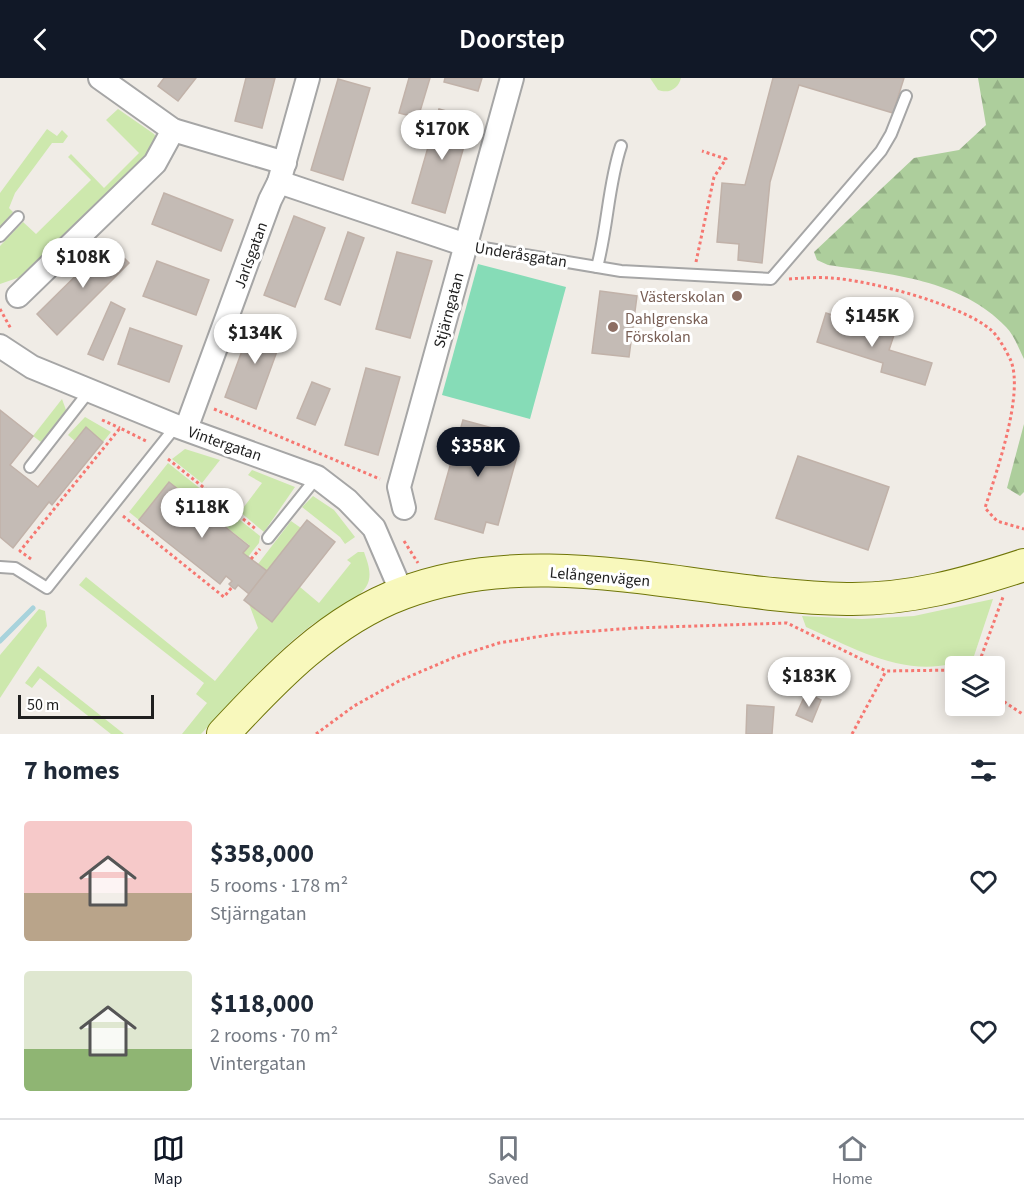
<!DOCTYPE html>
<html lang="en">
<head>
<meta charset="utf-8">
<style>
	:root { --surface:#fff; --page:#f2f2f3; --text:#1f2937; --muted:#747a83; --line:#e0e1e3; --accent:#111827 }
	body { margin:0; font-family:"Source Sans 3",sans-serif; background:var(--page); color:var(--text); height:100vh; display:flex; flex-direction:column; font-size:22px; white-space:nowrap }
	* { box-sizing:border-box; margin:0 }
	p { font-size:20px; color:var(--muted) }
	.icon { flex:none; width:33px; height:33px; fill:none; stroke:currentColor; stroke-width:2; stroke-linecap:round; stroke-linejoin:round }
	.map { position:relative; height:656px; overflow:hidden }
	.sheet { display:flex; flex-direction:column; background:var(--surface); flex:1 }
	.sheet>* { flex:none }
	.tools { position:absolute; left:945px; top:578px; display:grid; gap:12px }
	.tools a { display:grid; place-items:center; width:60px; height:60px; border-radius:6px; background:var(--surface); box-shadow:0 3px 15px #0003; font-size:30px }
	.scale { position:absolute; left:18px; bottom:15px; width:136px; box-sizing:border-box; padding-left:6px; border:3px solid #1f1f1f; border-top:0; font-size:16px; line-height:21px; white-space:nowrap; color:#1f1f1f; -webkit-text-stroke:4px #fff; paint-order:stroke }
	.price { position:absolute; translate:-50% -51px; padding:0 14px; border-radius:21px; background:#fff; color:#222; font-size:20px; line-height:39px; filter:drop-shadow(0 2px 3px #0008) }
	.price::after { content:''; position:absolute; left:50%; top:36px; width:18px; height:14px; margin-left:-9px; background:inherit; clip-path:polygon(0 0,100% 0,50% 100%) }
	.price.selected { background:var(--accent); color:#fff }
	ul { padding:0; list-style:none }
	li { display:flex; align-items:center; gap:18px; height:150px; padding:0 24px }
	li span { display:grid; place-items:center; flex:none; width:168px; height:120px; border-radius:6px; color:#555 }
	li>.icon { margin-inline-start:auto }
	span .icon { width:72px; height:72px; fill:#fffc; stroke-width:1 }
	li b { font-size:26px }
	h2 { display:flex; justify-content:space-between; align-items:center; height:72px; padding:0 24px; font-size:26px }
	header { display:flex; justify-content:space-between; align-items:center; height:78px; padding:0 24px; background:var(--accent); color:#fff; font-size:27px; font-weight:600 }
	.menu { display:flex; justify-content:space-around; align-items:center; height:84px; border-top:2px solid var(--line); background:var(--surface); font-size:16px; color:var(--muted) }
	.menu a { display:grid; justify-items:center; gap:3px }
	.menu .selected { color:var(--accent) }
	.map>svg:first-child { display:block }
	.grass { fill:#cde8ad }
	.forest { fill:url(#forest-firs) }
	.pitch { fill:#86dcb7 }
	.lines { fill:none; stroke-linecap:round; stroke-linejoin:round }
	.stream { stroke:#a8d3dc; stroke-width:5 }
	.building { fill:#c4bbb5; stroke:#c1b2a9; stroke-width:1.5 }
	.lane-casing { stroke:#a6a6a6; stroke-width:14 }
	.street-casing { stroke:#a6a6a6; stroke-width:26 }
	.secondary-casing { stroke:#6f7508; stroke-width:34 }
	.path { stroke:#f67771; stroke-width:3; stroke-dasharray:3 3; stroke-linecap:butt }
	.lane { stroke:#fff; stroke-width:10 }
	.street { stroke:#fff; stroke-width:22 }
	.secondary { stroke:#f8f8bc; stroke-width:32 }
	.education-dot { fill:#8d6e63; stroke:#fff; stroke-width:2 }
	.labels { text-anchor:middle; stroke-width:6; stroke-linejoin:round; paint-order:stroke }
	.street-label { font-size:16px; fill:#1f1f1f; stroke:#fff }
	.education-label { font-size:16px; fill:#785e54; stroke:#fff; text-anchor:end }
</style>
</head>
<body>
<header><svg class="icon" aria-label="back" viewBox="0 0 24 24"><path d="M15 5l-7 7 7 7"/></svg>Doorstep<svg class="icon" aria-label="heart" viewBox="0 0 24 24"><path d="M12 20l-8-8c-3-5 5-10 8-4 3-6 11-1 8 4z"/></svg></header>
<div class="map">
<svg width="1024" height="656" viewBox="0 0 1024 656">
	<defs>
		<pattern id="forest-firs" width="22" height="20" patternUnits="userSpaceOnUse" patternTransform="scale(1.5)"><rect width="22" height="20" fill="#adce9c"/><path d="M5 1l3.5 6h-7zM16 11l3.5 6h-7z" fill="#94b086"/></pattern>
	</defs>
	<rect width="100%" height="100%" fill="#f0ece6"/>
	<g class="grass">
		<path d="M650,0h31c-3,11 -12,16 -23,12z"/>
		<polygon points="118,31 154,56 156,59 148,77 26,197 0,206 0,168 23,144 36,156 91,102 68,79 71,76 104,110 139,75 106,42"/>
		<polygon points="47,51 57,58 62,52 68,58 63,65 52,65 15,115 9,130 13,134 0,149 0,115"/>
		<polygon points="62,321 66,332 41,364 33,358"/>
		<polygon points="85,339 111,354 103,364 86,350 75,363 68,357"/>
		<polygon points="185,371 220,382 202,405 172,381"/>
		<polygon points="168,385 260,458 259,465 248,479 243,475 249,467 169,404 139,442 129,434"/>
		<polygon points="252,392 295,409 264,454 240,434 262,405 248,397"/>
		<polygon points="313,418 334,432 355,459 345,466 340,459 302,429"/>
		<polygon points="291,443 301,450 267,493 258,486"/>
		<path d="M358,474h6c4,11 9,24 2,35 -12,18 -40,27 -57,40 -40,31 -73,70 -108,107h-19l25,-31 -11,-9 8,-11 -125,-98 7,-8 129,104 43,-53 -9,-24 23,18 28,-35 19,16 32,-40 -4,-3z"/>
		<path d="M993,521l-19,57c-59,28 -114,-5 -168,-29l-4,-11 60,3 52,-3z"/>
		<polygon points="39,531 45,533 47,548 0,620 0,577"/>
		<polygon points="38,588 124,656 111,656 40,600 32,610 25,605"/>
	</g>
	<g class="forest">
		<path d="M978,0h46v281c-5,-10 -10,-24 -18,-32 -45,-48 -117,-53 -178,-62l-11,-5 -3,-8 100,-94 45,-8 27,-25z"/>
		<polygon points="1024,346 1024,414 1020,418 1007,410"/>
	</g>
	<polygon class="pitch" points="478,186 566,209 530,341 442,317"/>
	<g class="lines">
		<polyline class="stream" points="0,563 33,530"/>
	</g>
	<g class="building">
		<polygon points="164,0 196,0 178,23 158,8"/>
		<polygon points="246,0 275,0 262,50 235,43"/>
		<polygon points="409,0 430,0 418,40 399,35"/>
		<polygon points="445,0 482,0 478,13 444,4"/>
		<polygon points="773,0 904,0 893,35 799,7 770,104 762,185 738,182 739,166 717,164 722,105 745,107"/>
		<polygon points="338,1 370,10 343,102 311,92"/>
		<polygon points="439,31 472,40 445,135 412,125"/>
		<polygon points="164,115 233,142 221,173 152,146"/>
		<polygon points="294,138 325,150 295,229 264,217"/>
		<polygon points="348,154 364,160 340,227 325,221"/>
		<polygon points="109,165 129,185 57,257 37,236"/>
		<polygon points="397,174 432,183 410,260 376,251"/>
		<polygon points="157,183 209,202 196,237 143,218"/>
		<polygon points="600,213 637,218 629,279 592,275"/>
		<polygon points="111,224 125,231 103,282 88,276"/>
		<polygon points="826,235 894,257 889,272 932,285 925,307 881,294 883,285 817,264"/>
		<polygon points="253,243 284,254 256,331 225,319"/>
		<polygon points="130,250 182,268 169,304 118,286"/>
		<polygon points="366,290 400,299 378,377 345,367"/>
		<polygon points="312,304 330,311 315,347 297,340"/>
		<polygon points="0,332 33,358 10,387 38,409 86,349 103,364 52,427 49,424 13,470 0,459"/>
		<polygon points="463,342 511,355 507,368 519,371 498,447 486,444 483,455 435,441"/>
		<polygon points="798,378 889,409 868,472 776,440"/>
		<polygon points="169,404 249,468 243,475 267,493 249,516 238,507 235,511 232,509 229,506 232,503 226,498 220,506 139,442"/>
		<polygon points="307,442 335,464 272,544 244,522"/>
		<polygon points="806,615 821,622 812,644 796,637"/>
		<polygon points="747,627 774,629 772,656 746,656"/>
	</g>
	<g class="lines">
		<g class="lane-casing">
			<g id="lane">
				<polyline points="0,158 18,139"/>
				<polyline points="466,167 621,193 771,201 881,73 891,56 906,18"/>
				<path d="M597,189c11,-41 11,-82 24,-121"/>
				<polyline points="30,389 90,312"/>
				<polyline points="268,460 317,399"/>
				<polyline points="0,489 15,490 47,510 176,348"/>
			</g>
		</g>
		<g class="street-casing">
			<g id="street">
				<polyline points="100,0 173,52 285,85"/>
				<polyline points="279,104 466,167"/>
				<polyline points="18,218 155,85 173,52"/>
				<polyline points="0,268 32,289 176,348 317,399 347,422 374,450 402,515"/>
				<polyline points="186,351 270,122 279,104 308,0"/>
				<polyline points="404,430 399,409 512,0"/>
			</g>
		</g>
		<g class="secondary-casing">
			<path id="secondary" d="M223,656c52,-56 107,-114 180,-141 140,-53 300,4 444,6 62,1 119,-15 177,-34"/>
		</g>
		<g class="path">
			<polyline points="696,184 714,99 726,81 702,73"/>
			<path d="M789,201c14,-1 28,-2 42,-1 38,2 132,27 160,52 7,6 16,22 20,31 13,34 -15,112 -26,147l12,13 27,8"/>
			<polyline points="0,231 11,251"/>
			<polyline points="214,331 380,401"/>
			<polyline points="102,342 120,350"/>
			<polyline points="168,381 257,452"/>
			<polyline points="123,438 224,519 232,509"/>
			<polyline points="404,463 418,485"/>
			<polyline points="31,481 20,473 120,350 146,363"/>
			<polyline points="251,481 260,471"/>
			<polyline points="967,588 980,582 1003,519"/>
			<polyline points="994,617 1024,637"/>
			<polyline points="316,656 354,628 399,603 455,579 499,565 555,556 634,550 787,545 886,593 956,592"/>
			<polyline points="852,656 886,593"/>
		</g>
		<use href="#lane" class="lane"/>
		<use href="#street" class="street"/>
		<use href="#secondary" class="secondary"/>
	</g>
	<g class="education-dot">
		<circle cx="737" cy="218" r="6"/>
		<circle cx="613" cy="249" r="6"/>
	</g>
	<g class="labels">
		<g class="street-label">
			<text transform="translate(521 176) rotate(9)" y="6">Underåsgatan</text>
			<text transform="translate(250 177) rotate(-70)" y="6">Jarlsgatan</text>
			<text transform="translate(448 232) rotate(-75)" y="6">Stjärngatan</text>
			<text transform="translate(225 365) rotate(19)" y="6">Vintergatan</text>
			<text transform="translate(600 498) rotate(5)" y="6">Lelångenvägen</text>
		</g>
		<g class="education-label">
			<text x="725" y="224">Västerskolan</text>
			<text x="625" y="246" text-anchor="start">Dahlgrenska<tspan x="625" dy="18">Förskolan</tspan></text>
		</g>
	</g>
</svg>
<div class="tools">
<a><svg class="icon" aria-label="layers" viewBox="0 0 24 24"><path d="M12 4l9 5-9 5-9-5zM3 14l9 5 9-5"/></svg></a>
</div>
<div class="scale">50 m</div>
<b class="price" style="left:442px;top:83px">$170K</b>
<b class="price" style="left:83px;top:211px">$108K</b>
<b class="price" style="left:872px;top:270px">$145K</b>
<b class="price" style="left:255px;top:287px">$134K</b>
<b class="price selected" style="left:478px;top:400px">$358K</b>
<b class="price" style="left:202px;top:461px">$118K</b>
<b class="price" style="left:809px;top:630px">$183K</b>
</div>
<section class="sheet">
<h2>7 homes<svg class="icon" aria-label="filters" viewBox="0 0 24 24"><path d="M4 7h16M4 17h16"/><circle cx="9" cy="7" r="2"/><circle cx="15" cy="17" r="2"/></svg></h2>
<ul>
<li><span style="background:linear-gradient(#f6c9c9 60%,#b9a48a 0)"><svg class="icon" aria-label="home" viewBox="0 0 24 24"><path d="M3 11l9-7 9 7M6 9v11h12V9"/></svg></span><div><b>$358,000</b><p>5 rooms · 178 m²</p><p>Stjärngatan</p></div><svg class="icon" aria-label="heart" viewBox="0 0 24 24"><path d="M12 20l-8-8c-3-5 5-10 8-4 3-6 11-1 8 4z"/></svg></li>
<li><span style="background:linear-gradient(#dfe7d0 65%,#8fb573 0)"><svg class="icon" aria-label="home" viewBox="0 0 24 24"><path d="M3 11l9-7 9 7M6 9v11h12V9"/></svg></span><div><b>$118,000</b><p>2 rooms · 70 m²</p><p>Vintergatan</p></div><svg class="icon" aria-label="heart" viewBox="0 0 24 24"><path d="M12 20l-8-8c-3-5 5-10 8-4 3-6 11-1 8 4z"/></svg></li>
</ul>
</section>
<nav class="menu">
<a class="selected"><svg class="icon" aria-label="map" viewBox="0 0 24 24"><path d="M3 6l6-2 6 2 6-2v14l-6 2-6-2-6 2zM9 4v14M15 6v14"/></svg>Map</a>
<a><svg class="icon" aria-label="saved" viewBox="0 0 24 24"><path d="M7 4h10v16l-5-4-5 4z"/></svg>Saved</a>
<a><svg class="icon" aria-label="home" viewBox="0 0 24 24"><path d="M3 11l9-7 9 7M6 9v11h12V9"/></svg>Home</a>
</nav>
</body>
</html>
